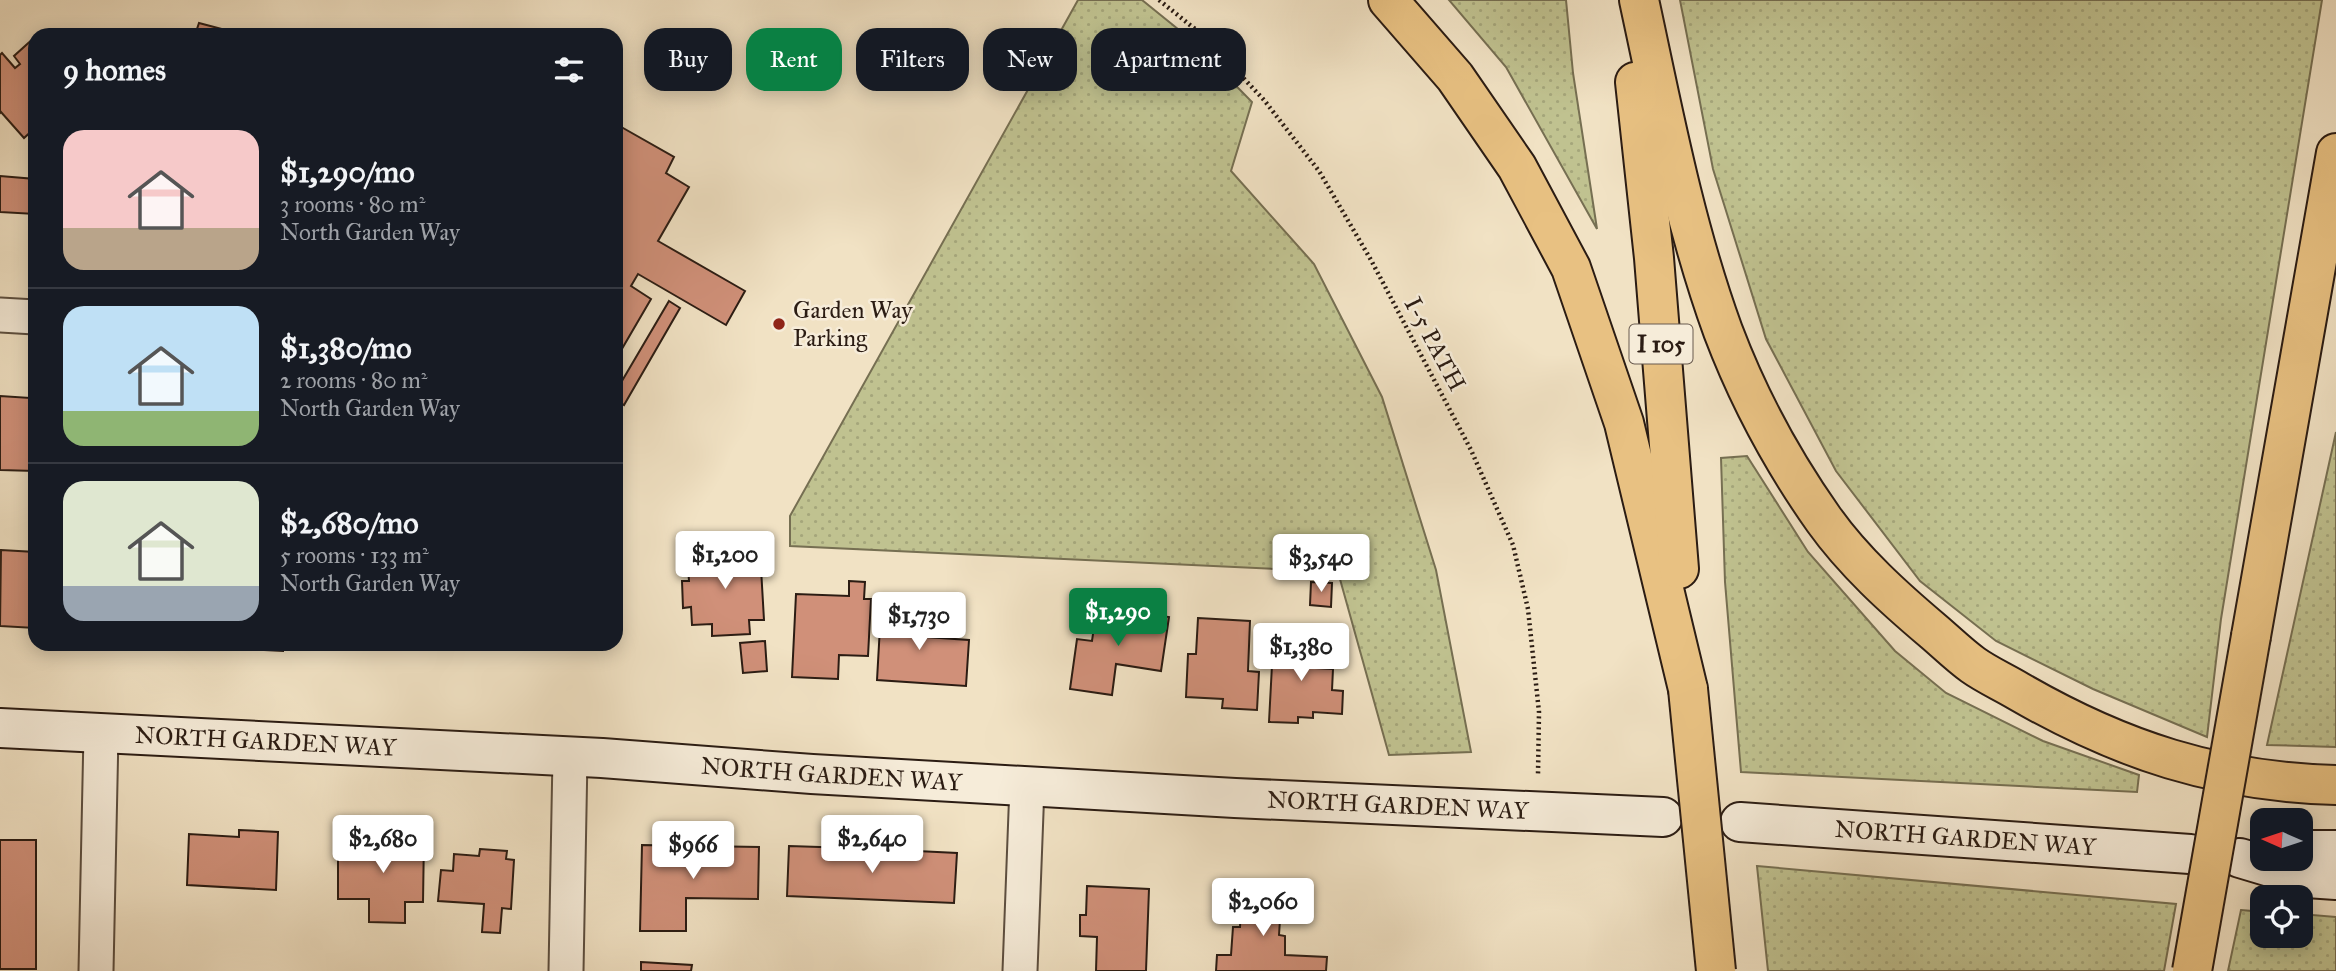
<!DOCTYPE html>
<html lang="en">
<head>
<meta charset="utf-8">
<style>
	:root { --surface:#171b24; --page:#242831; --text:#f1f3f6; --muted:#9ea1a6; --line:#363941; --accent:#0b8043 }
	body { margin:0; font-family:"IM FELL Great Primer",serif; background:var(--page); color:var(--text); height:100vh; display:flex; flex-direction:column; font-size:26px; white-space:nowrap }
	* { box-sizing:border-box; margin:0 }
	p { font-size:23px; color:var(--muted) }
	.icon { flex:none; width:38px; height:38px; fill:none; stroke:currentColor; stroke-width:2; stroke-linecap:round; stroke-linejoin:round }
	.map { position:relative; flex:1; overflow:hidden }
	.details { position:absolute; left:28px; top:28px; width:595px; height:623px; display:flex; flex-direction:column; background:var(--surface); border-radius:21px; box-shadow:0 4px 18px #0003 }
	.details>* { flex:none }
	.guide { position:absolute; left:644px; top:28px; width:665px; height:63px; display:flex; gap:14px }
	.needle { width:46px; rotate:273deg }
	.controls { position:absolute; left:2250px; top:808px; display:grid; gap:14px }
	.controls a { display:grid; place-items:center; width:63px; height:63px; border-radius:14px; background:var(--surface); box-shadow:0 4px 18px #0003; font-size:35px }
	.price { position:absolute; translate:-50% -60px; padding:0 16px; border-radius:7px; background:#fff; color:#222; font-size:23px; line-height:46px; filter:drop-shadow(0 2px 4px #0008) }
	.price::after { content:''; position:absolute; left:50%; top:42px; width:21px; height:16px; margin-left:-10px; background:inherit; clip-path:polygon(0 0,100% 0,50% 100%) }
	.price.active { background:var(--accent); color:#fff }
	ul { padding:0; list-style:none }
	li { display:flex; align-items:center; gap:21px; height:175px; padding:0 35px }
	li+li { border-top:2px solid var(--line) }
	li span { display:grid; place-items:center; flex:none; width:196px; height:140px; border-radius:21px; color:#555 }
	li>.icon { margin-inline-start:auto }
	span .icon { width:84px; height:84px; fill:#fffc; stroke-width:1 }
	li b { font-size:30px }
	h2 { display:flex; justify-content:space-between; align-items:center; height:84px; padding:0 35px; font-size:30px }
	.chip { padding:0 24px; border-radius:21px; background:var(--surface); box-shadow:0 4px 18px #0003; font-size:24px; line-height:63px }
	.chip.active { background:var(--accent); color:#fff }
	.map>svg:first-child { display:block }
	.grass { fill:url(#grass-dots); stroke:#766f52; stroke-width:2 }
	.building { fill:#d09079; stroke:#2b1c13; stroke-width:2 }
	.lines { fill:none; stroke-linecap:round; stroke-linejoin:round }
	.street-casing { stroke:#5c4e3f; stroke-width:37 }
	.secondary-casing { stroke:#2b1c13; stroke-width:42 }
	.highway-casing { stroke:#2b1c13; stroke-width:42 }
	.path { stroke:#2b1c13; stroke-width:4.5; stroke-dasharray:2 3.5; stroke-linecap:butt }
	.street { stroke:#f6ecd9; stroke-width:33 }
	.secondary { stroke:#f6ecd9; stroke-width:38 }
	.highway { stroke:#e8c182; stroke-width:38 }
	.highway-bridge-casing { stroke:#2b1c13; stroke-width:42; stroke-linecap:butt }
	.highway-bridge { stroke:#e8c182; stroke-width:38 }
	.poi-dot { fill:#8f2418; stroke:#f6ecd9; stroke-width:2.5 }
	.labels { text-anchor:middle; stroke-width:5; stroke-linejoin:round; paint-order:stroke }
	.shield { fill:#f6ecd9; stroke:#685a4e; stroke-width:2 }
	.shield-label { font-size:23px; font-weight:bold; fill:#2b1c13 }
	.poi-label { font-size:24px; fill:#2b1c13; stroke:#f6ecd9; text-anchor:start }
	.street-label { font-size:24px; fill:#2b1c13; stroke:#f6ecd9 }
</style>
</head>
<body>
<div class="map">
<svg width="2336" height="971" viewBox="0 0 2336 971">
	<defs>
		<pattern id="grass-dots" width="8" height="8" patternUnits="userSpaceOnUse" patternTransform="scale(1.75)"><rect width="8" height="8" fill="#c0c290"/><path d="M2 2h.1M6 6h.1" fill="none" stroke="#a5a67b" stroke-width="1.8" stroke-linecap="round"/></pattern>
	</defs>
	<rect width="100%" height="100%" fill="#f1e2c4"/>
	<filter id="stains"><feTurbulence type="fractalNoise" baseFrequency=".00286" numOctaves="4"/><feColorMatrix values="0 0 0 0 .2 0 0 0 0 .09 0 0 0 0 .02 0 0 0 .5 -.17"/></filter>
	<radialGradient id="worn" r=".72"><stop offset=".6" stop-color="#630" stop-opacity="0"/><stop offset="1" stop-color="#630" stop-opacity=".3"/></radialGradient>
	<g class="grass">
		<polygon points="1078,0 1142,0 1189,38 1252,102 1231,171 1314,264 1382,397 1436,570 1471,752 1389,755 1338,572 790,546 790,516"/>
		<polygon points="1449,0 1566,0 1573,73 1597,229 1506,67"/>
		<polygon points="1680,0 2322,0 2221,619 2207,737 2093,689 1996,641 1920,581 1836,471 1766,339 1713,169"/>
		<polygon points="2336,432 2336,747 2267,745"/>
		<polygon points="1747,456 1808,552 1895,651 1946,693 2043,741 2139,775 2137,792 1741,772 1725,582 1721,458"/>
		<polygon points="1757,866 2176,904 2164,971 1768,971"/>
		<polygon points="2241,910 2263,912 2263,936 2301,936 2301,914 2336,917 2336,971 2228,971"/>
	</g>
	<g class="building">
		<polygon points="199,23 237,33 237,35 195,35"/>
		<polygon points="35,37 35,128 24,138 1,112 0,113 0,55 2,53 15,68 20,64 14,56"/>
		<polygon points="616,124 674,157 666,173 689,187 658,241 745,291 726,325 638,274 631,286 651,299 616,359"/>
		<polygon points="0,176 35,179 35,214 0,212"/>
		<polygon points="669,301 680,308 624,405 616,400 616,385 619,386"/>
		<polygon points="31,385 35,385 35,471 0,470 0,396 30,398"/>
		<polygon points="1,550 35,552 35,628 0,626"/>
		<polygon points="760,551 764,620 749,620 750,634 712,636 712,624 692,625 691,607 683,608 682,581 689,581 687,555"/>
		<polygon points="849,581 865,582 864,599 871,599 868,656 839,655 838,679 792,677 796,594 849,596"/>
		<polygon points="1311,582 1332,583 1331,607 1310,605"/>
		<polygon points="1097,607 1169,617 1161,671 1116,664 1112,695 1070,689 1077,639 1092,641"/>
		<polygon points="881,609 928,612 926,637 969,640 966,686 877,680"/>
		<polygon points="1198,618 1250,621 1248,671 1259,672 1257,710 1222,708 1223,699 1186,697 1188,654 1196,654"/>
		<polygon points="1290,636 1318,637 1316,668 1333,669 1332,690 1343,691 1342,714 1313,712 1313,718 1298,717 1298,723 1269,722 1273,646 1289,647"/>
		<polygon points="765,641 767,671 743,673 740,643"/>
		<polygon points="188,644 283,644 283,651 188,646"/>
		<polygon points="239,830 278,832 276,890 187,885 189,834 239,837"/>
		<polygon points="355,836 424,837 423,902 405,902 405,923 369,922 369,899 338,899 338,844 355,845"/>
		<rect x="0" y="840" width="36" height="129"/>
		<polygon points="642,845 759,847 758,899 686,898 686,931 640,931"/>
		<polygon points="789,846 850,848 850,855 897,857 897,850 957,853 954,903 787,896"/>
		<polygon points="480,849 507,851 506,859 514,860 511,909 502,908 500,933 482,932 484,904 438,901 441,870 453,871 454,854 479,856"/>
		<polygon points="1087,886 1149,889 1146,971 1096,971 1097,937 1080,936 1080,915 1086,915"/>
		<polygon points="1242,887 1282,890 1279,935 1285,936 1285,955 1327,957 1326,971 1216,971 1217,955 1231,955 1233,927 1240,927"/>
		<polygon points="641,962 692,965 691,971 641,971"/>
	</g>
	<g class="lines">
		<g class="street-casing">
			<g id="street">
				<polyline points="0,315 35,317"/>
				<polyline points="96,971 101,734"/>
				<polyline points="566,971 570,757"/>
				<polyline points="1020,971 1027,786"/>
			</g>
		</g>
		<g class="secondary-casing">
			<g id="secondary">
				<path id="s1" d="M0,728l602,30 210,16 423,24 428,19"/>
				<path id="s2" d="M1740,822l450,32"/>
				<polyline points="2301,850 2336,850"/>
				<polyline points="2240,858 2307,878 2336,880"/>
			</g>
		</g>
		<g class="highway-casing">
			<g id="highway">
				<polyline points="1388,0 1455,77 1517,167 1571,268 1624,423 1688,689"/>
				<path d="M1639,0c24,111 45,224 84,331 25,66 60,131 101,189 30,42 70,78 109,111 13,11 26,24 40,34 14,10 30,17 45,26 102,59 199,91 318,94"/>
				<polyline points="1635,82 1654,258 1679,569"/>
				<polyline points="2251,636 2336,153"/>
			</g>
		</g>
		<polyline class="path" points="1159,0 1205,37 1264,100 1319,171 1371,260 1471,450 1513,545 1528,609 1539,712 1538,774"/>
		<use href="#street" class="street"/>
		<use href="#secondary" class="secondary"/>
		<use href="#highway" class="highway"/>
		<g class="highway-bridge-casing">
			<g id="highway-bridge">
				<polyline points="1688,689 1716,971"/>
				<polyline points="2192,971 2251,636"/>
			</g>
		</g>
		<use href="#highway-bridge" class="highway-bridge"/>
	</g>
	<circle class="poi-dot" cx="779" cy="324" r="7"/>
	<g class="labels">
		<rect class="shield" x="1629.5" y="324.5" width="63" height="39" rx="5"/>
		<g class="shield-label">
			<text x="1661" y="352">I 105</text>
		</g>
		<g class="poi-label">
			<text x="793" y="318">Garden Way<tspan x="793" dy="28">Parking</tspan></text>
		</g>
		<g class="street-label">
			<text transform="translate(1435 344) rotate(62)" y="8">I-5 PATH</text>
			<text dy="8" stroke="none"><textPath href="#s1" startOffset="266">NORTH GARDEN WAY</textPath></text>
			<text dy="8" stroke="none"><textPath href="#s1" startOffset="833">NORTH GARDEN WAY</textPath></text>
			<text dy="8" stroke="none"><textPath href="#s1" startOffset="1400">NORTH GARDEN WAY</textPath></text>
			<text dy="8" stroke="none"><textPath href="#s2" startOffset="226">NORTH GARDEN WAY</textPath></text>
		</g>
	</g>
	<rect width="100%" height="100%" filter="url(#stains)"/>
	<rect width="100%" height="100%" fill="url(#worn)"/>
</svg>
<div class="controls">
<a><svg class="needle" viewBox="-14 -14 28 28"><path d="M0-13l5 13h-10z" fill="#e53935"/><path d="M0 13l5-13h-10z" fill="#9ea1a6"/></svg></a>
<a><svg class="icon" aria-label="locate" viewBox="0 0 24 24"><circle cx="12" cy="12" r="6"/><path d="M12 2v4M12 18v4M2 12h4M18 12h4"/></svg></a>
</div>
<b class="price" style="left:725px;top:591px">$1,200</b>
<b class="price" style="left:1321px;top:594px">$3,540</b>
<b class="price active" style="left:1118px;top:648px">$1,290</b>
<b class="price" style="left:919px;top:652px">$1,730</b>
<b class="price" style="left:1301px;top:683px">$1,380</b>
<b class="price" style="left:383px;top:875px">$2,680</b>
<b class="price" style="left:872px;top:875px">$2,640</b>
<b class="price" style="left:693px;top:881px">$966</b>
<b class="price" style="left:1263px;top:938px">$2,060</b>
<div class="guide">
<a class="chip">Buy</a>
<a class="chip active">Rent</a>
<a class="chip">Filters</a>
<a class="chip">New</a>
<a class="chip">Apartment</a>
</div>
<section class="details">
<h2>9 homes<svg class="icon" aria-label="filters" viewBox="0 0 24 24"><path d="M4 7h16M4 17h16"/><circle cx="9" cy="7" r="2"/><circle cx="15" cy="17" r="2"/></svg></h2>
<ul>
<li><span style="background:linear-gradient(#f6c9c9 70%,#b9a48a 0)"><svg class="icon" aria-label="home" viewBox="0 0 24 24"><path d="M3 11l9-7 9 7M6 9v11h12V9"/></svg></span><div><b>$1,290/mo</b><p>3 rooms · 80 m²</p><p>North Garden Way</p></div></li>
<li><span style="background:linear-gradient(#bfe0f5 75%,#8fb573 0)"><svg class="icon" aria-label="home" viewBox="0 0 24 24"><path d="M3 11l9-7 9 7M6 9v11h12V9"/></svg></span><div><b>$1,380/mo</b><p>2 rooms · 80 m²</p><p>North Garden Way</p></div></li>
<li><span style="background:linear-gradient(#dfe7d0 75%,#9aa5b1 0)"><svg class="icon" aria-label="home" viewBox="0 0 24 24"><path d="M3 11l9-7 9 7M6 9v11h12V9"/></svg></span><div><b>$2,680/mo</b><p>5 rooms · 133 m²</p><p>North Garden Way</p></div></li>
</ul>
</section>
</div>
</body>
</html>
